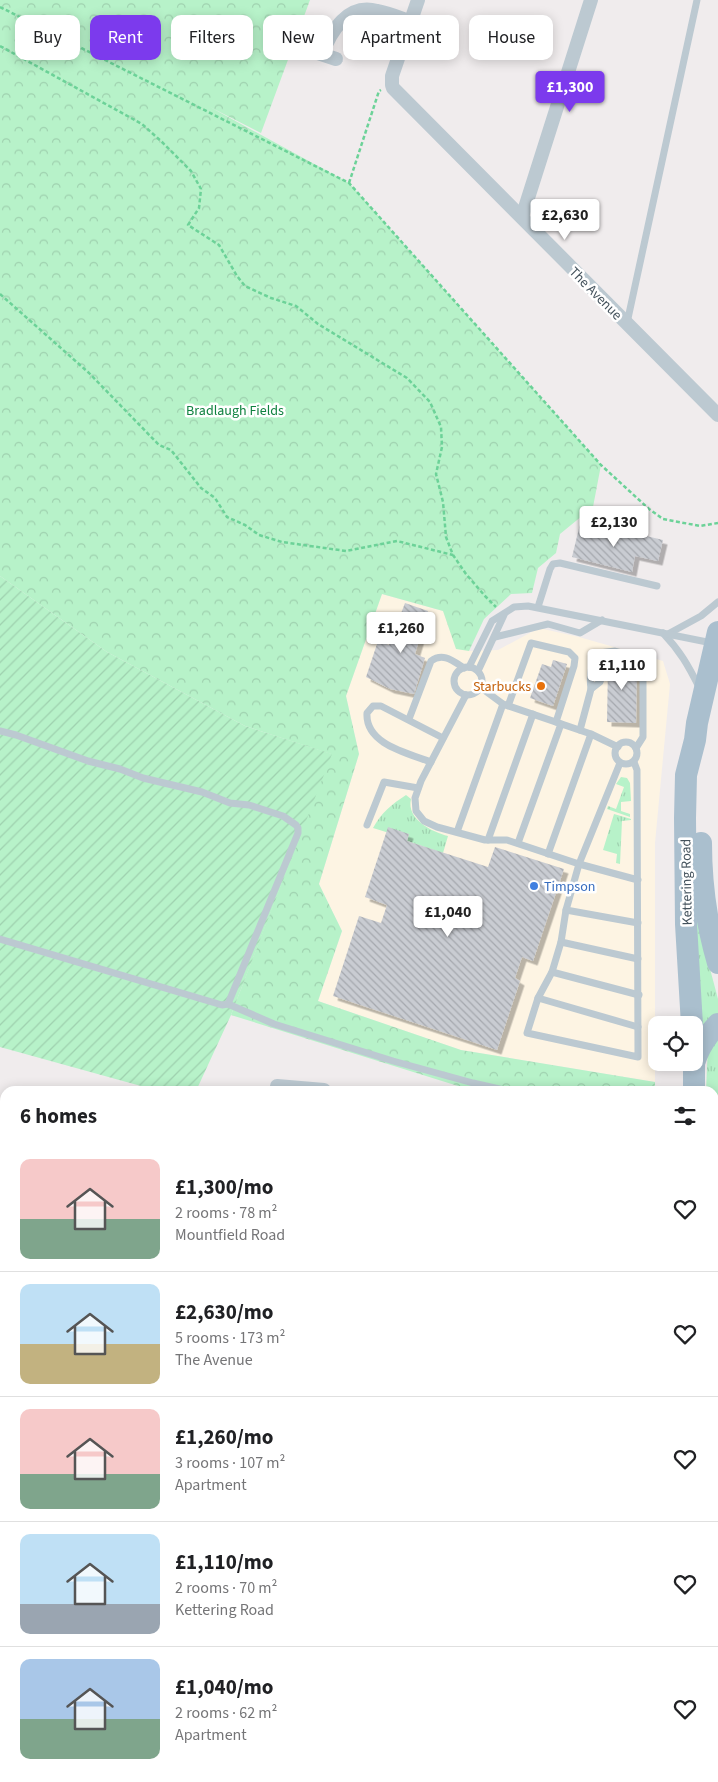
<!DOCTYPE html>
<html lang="en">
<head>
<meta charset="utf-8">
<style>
	:root { --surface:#fff; --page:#f2f2f2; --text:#202124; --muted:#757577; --line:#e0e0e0; --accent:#7c3aed }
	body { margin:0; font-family:"Source Sans 3",sans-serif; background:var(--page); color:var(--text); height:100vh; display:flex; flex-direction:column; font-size:19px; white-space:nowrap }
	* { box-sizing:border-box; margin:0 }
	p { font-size:16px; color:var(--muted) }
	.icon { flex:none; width:28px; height:28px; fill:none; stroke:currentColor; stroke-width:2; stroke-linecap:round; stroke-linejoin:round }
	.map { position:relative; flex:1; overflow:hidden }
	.panel { position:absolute; left:0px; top:1086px; width:719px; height:696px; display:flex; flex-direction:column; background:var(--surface); border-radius:15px 15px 0 0; box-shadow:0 2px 12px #0003 }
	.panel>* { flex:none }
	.guide { position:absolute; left:15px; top:15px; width:689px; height:45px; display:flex; gap:10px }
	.controls { position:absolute; left:648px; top:1016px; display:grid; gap:10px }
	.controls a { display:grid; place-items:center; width:55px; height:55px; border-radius:10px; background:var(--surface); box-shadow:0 2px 12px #0003; font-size:25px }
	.price { position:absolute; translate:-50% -42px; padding:0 11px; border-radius:5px; background:#fff; color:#222; font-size:16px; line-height:32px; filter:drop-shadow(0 1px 2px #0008) }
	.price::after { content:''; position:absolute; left:50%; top:30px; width:15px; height:11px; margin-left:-8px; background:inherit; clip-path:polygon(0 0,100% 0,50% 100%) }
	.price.current { background:var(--accent); color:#fff }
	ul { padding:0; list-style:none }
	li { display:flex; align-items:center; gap:15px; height:125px; padding:0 20px }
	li+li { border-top:1px solid var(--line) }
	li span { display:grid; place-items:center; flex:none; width:140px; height:100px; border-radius:10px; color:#555 }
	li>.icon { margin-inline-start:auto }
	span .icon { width:60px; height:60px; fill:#fffc; stroke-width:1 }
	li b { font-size:21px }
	h2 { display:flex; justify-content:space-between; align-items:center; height:60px; padding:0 20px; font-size:21px }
	.pill { padding:0 18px; border-radius:10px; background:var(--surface); box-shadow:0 2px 12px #0003; font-size:18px; line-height:45px }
	.pill.current { background:var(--accent); color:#fff }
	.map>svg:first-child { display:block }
	.commercial { fill:#fdf4e3 }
	.grass { fill:url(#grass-tufts) }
	.forest { fill:url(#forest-crowns) }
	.garden { fill:url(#garden-furrows) }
	.building { fill:url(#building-back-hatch); filter:url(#shadow) }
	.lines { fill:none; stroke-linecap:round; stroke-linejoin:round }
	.path { stroke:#6cd298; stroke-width:2.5; stroke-dasharray:4 2.5; stroke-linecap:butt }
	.service { stroke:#bcc9d1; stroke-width:7 }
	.minor { stroke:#bcc9d1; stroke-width:14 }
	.primary { stroke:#aabfce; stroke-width:22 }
	.food-dot { fill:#e8710a; stroke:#fff; stroke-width:2 }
	.shop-dot { fill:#3f7fe0; stroke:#fff; stroke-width:2 }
	.labels { text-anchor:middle; stroke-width:5; stroke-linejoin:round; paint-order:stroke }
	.street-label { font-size:14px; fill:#44525c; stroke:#fff }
	.park-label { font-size:14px; fill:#108240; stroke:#fff }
	.food-label { font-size:14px; fill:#c56008; stroke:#fff; text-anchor:end }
	.shop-label { font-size:14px; fill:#366cbe; stroke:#fff; text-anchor:start }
</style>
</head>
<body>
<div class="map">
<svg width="718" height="1782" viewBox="0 0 718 1782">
	<defs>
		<pattern id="grass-tufts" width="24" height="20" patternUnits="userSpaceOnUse" patternTransform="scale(1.25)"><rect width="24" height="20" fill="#b7f2c9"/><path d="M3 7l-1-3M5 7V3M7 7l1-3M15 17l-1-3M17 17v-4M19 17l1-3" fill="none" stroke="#9fd1af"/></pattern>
		<pattern id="forest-crowns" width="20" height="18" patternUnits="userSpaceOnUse" patternTransform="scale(1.25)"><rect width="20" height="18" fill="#b7f2c9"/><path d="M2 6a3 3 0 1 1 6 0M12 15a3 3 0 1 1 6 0" fill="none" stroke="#9fd1af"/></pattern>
		<pattern id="garden-furrows" width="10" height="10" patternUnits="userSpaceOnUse" patternTransform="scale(1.25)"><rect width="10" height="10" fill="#b7f2c9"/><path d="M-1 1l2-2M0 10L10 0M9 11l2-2" fill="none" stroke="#9fd1af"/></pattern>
		<pattern id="building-back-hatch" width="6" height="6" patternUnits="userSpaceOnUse" patternTransform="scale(1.25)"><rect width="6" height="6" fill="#c9ccd2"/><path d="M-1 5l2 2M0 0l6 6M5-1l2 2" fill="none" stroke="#a5a8ae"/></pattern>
		<filter id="shadow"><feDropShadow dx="4.5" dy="4.5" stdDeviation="0" flood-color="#0004"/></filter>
	</defs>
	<rect width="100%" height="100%" fill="#f0eced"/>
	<polygon class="commercial" points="382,594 443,611 469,651 498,650 539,628 579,637 663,661 670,684 655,843 655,1082 461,1050 318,1001 342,931 319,884 359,754 346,696"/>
	<g class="grass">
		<polygon points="621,777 627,778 630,783 631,801 621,802 621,811 630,814 630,817 607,809 608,806 616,809 624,787 616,784"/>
		<path d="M406,795l5,4c-5,20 21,33 37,37l-5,17 -36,-12 2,-7 -23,-2 -13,-4c8,-15 19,-24 33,-33z"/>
		<polygon points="614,814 631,819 631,820 622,821 620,864 616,863 617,854 603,850"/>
		<polygon points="692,920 700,920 709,965 718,999 718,1017 702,1031"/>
		<polygon points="718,1033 718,1105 714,1108 714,1091 706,1091 708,1045"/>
		<polygon points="718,1126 718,1178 714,1173 714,1130"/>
		<polygon points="0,1244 5,1244 5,1448 0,1447"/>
	</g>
	<polygon class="forest" points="0,0 310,0 261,133 210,107 349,183 601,465 593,507 560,534 556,553 538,568 532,593 511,594 484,619 469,651 456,649 443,611 382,594 346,696 359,754 319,884 342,931 318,1001 461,1050 655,1082 655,1091 474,1091 231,1015 331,754 245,726 107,652 0,576"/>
	<polygon class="garden" points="0,576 107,652 245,726 332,754 231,1015 196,1091 159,1091 0,1047"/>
	<g class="building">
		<polygon points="580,524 637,538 638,534 663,540 658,561 635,556 632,572 572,557"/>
		<polygon points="405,603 428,611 415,654 425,658 414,694 390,689 366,677 378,641 389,645"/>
		<polygon points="613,659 632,659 637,662 636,723 607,722 608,666 613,666"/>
		<polygon points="553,660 567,664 553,706 530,698 542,664 551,667"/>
		<polygon points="388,827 409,834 407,841 488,867 495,847 564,869 533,961 522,957 515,978 520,981 497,1050 333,996 359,916 381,923 387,905 365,897"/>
	</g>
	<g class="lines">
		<g class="path">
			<polyline points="0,7 349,183 601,465 649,509 663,519 700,526 718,523"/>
			<polyline points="0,46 142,124 162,142 191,171 201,189 199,208 188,225 219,245 237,276 245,286 271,298 296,306 318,324 407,378 430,402 441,427 442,447 436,474 443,502 446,537 453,555 466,574 485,596 496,607"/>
			<polyline points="349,183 379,91 381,90"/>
			<polyline points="0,294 89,373 159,445 171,450 201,488 215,498 227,517 245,525 259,535 282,542 346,551 397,541 453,555"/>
		</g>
		<g class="service">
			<polyline points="627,323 697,0"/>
			<polyline points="538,607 550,569 553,564 560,563 657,586"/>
			<path d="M663,633c17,18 25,32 36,54"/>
			<polyline points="668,634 701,616 718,602"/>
			<polyline points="495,637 548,624 580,633 602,620"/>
			<polyline points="469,667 492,621 514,607 528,606 712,643"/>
			<circle cx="468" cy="681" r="14"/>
			<polyline points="478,671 504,615"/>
			<polyline points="480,687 503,704 591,734 618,747"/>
			<path d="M591,689c-2,-15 0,-24 8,-36l16,-2 25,7 3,15v64l-7,11"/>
			<polyline points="466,695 421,781 415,798 416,811 424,821 437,827 485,840 507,840 579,864 620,763"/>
			<polyline points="508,706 531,643 569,652 575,658 574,666 556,722"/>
			<path d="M409,719l22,-58c12,-9 22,0 33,7"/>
			<polyline points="580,730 591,689 600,682 604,670 606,653"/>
			<polyline points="0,731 16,735 88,761 120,769 143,778 202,792 230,803 249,805 283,816 296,825 298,828 298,833 228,1004"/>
			<circle cx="626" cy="753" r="11"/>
			<path d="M431,762c-24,-9 -66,-18 -64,-49l6,-7h8l62,32"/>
			<polyline points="634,762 637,770 638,1057 527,1033 538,998 552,972 561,942 566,910 579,864 638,880"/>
			<polyline points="367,825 384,782 418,788"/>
			<polyline points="457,832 503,704"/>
			<polyline points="488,840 533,714"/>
			<polyline points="518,843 561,724"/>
			<polyline points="548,854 591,734"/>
			<polyline points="566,910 638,923"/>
			<polyline points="0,939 222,1005 228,1004 274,1024 393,1061 473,1083 508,1091"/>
			<polyline points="561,942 638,959"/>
			<polyline points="552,972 639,995"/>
			<polyline points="538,998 638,1027"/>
			<polyline points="714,1692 718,1681"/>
			<polyline points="126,1782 128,1778"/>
			<polyline points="385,1782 387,1778"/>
			<polyline points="681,1782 683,1778"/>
		</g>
		<g class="minor">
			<polyline points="418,0 392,76 392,85 393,88 718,415"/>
			<polyline points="303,48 336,59"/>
			<path d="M322,54c9,-23 26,-51 55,-43 12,2 23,7 34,11"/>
			<polyline points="522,217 591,0"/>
			<polyline points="277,1091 277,1086 324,1090 324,1091"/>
			<polyline points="0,1163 5,1163"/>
			<polyline points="0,1458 5,1460"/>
			<polyline points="0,1544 5,1546"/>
			<polyline points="714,1555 718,1557"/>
			<polyline points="0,1776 14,1782"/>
			<polyline points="418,1778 427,1782"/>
		</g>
		<g class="primary">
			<path d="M701,843c0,43 5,79 17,120"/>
			<polyline points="692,1025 686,924 685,818 686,775 695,740 697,723 718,632"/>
			<polyline points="694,1051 694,1091"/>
			<path d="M694,1063c5,-16 12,-27 24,-39"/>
			<polyline points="714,1119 718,1115"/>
			<polyline points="714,1184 718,1188"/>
			<polyline points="714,1224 718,1220"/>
			<polyline points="541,1782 542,1778"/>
		</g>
	</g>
	<circle class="food-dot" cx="541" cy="686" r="5"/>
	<circle class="shop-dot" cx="534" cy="886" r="5"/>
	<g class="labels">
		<g class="street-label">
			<text transform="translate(596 293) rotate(45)" y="5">The Avenue</text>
			<text transform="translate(686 882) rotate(-91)" y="5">Kettering Road</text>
		</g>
		<g class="park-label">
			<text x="235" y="415">Bradlaugh Fields</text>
		</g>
		<g class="food-label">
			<text x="531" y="691">Starbucks</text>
		</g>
		<g class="shop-label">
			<text x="544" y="891">Timpson</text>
		</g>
	</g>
</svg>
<div class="controls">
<a><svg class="icon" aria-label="locate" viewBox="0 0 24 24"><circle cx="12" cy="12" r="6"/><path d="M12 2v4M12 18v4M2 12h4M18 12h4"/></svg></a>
</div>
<b class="price current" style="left:570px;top:113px">£1,300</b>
<b class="price" style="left:565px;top:241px">£2,630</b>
<b class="price" style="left:614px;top:548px">£2,130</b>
<b class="price" style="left:401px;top:654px">£1,260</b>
<b class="price" style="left:622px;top:691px">£1,110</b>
<b class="price" style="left:448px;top:938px">£1,040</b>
<div class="guide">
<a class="pill">Buy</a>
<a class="pill current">Rent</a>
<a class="pill">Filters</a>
<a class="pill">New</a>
<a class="pill">Apartment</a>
<a class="pill">House</a>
</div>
<section class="panel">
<h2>6 homes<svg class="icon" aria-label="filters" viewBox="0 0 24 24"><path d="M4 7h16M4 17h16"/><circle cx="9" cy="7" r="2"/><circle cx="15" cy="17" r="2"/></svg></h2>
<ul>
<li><span style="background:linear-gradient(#f6c9c9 60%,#7fa58c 0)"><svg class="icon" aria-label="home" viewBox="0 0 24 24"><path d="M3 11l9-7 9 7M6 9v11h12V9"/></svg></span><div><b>£1,300/mo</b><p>2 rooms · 78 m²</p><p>Mountfield Road</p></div><svg class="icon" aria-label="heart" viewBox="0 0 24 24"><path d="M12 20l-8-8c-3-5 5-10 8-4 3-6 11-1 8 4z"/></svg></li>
<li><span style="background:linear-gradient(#bfe0f5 60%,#c2b280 0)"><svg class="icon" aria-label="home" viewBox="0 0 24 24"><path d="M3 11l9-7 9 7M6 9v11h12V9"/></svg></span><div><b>£2,630/mo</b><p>5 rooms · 173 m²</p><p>The Avenue</p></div><svg class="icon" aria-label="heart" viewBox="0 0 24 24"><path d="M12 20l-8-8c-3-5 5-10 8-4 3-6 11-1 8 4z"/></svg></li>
<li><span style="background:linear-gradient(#f6c9c9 65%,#7fa58c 0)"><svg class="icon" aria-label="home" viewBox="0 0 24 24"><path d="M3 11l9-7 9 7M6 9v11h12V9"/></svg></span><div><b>£1,260/mo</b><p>3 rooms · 107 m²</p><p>Apartment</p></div><svg class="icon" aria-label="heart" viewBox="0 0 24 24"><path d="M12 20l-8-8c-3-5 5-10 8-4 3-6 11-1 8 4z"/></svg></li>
<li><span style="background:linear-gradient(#bfe0f5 70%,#9aa5b1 0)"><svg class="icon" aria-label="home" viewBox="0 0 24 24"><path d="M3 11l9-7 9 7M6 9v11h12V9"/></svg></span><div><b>£1,110/mo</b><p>2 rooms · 70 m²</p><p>Kettering Road</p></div><svg class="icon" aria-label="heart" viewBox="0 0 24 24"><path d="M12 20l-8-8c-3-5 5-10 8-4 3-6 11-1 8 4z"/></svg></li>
<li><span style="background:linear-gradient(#a9c7e8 60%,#7fa58c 0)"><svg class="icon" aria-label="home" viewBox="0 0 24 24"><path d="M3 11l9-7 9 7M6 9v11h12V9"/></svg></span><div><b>£1,040/mo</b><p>2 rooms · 62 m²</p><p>Apartment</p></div><svg class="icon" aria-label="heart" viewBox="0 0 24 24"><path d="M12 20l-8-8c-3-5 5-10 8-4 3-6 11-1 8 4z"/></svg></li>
</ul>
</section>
</div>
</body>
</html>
